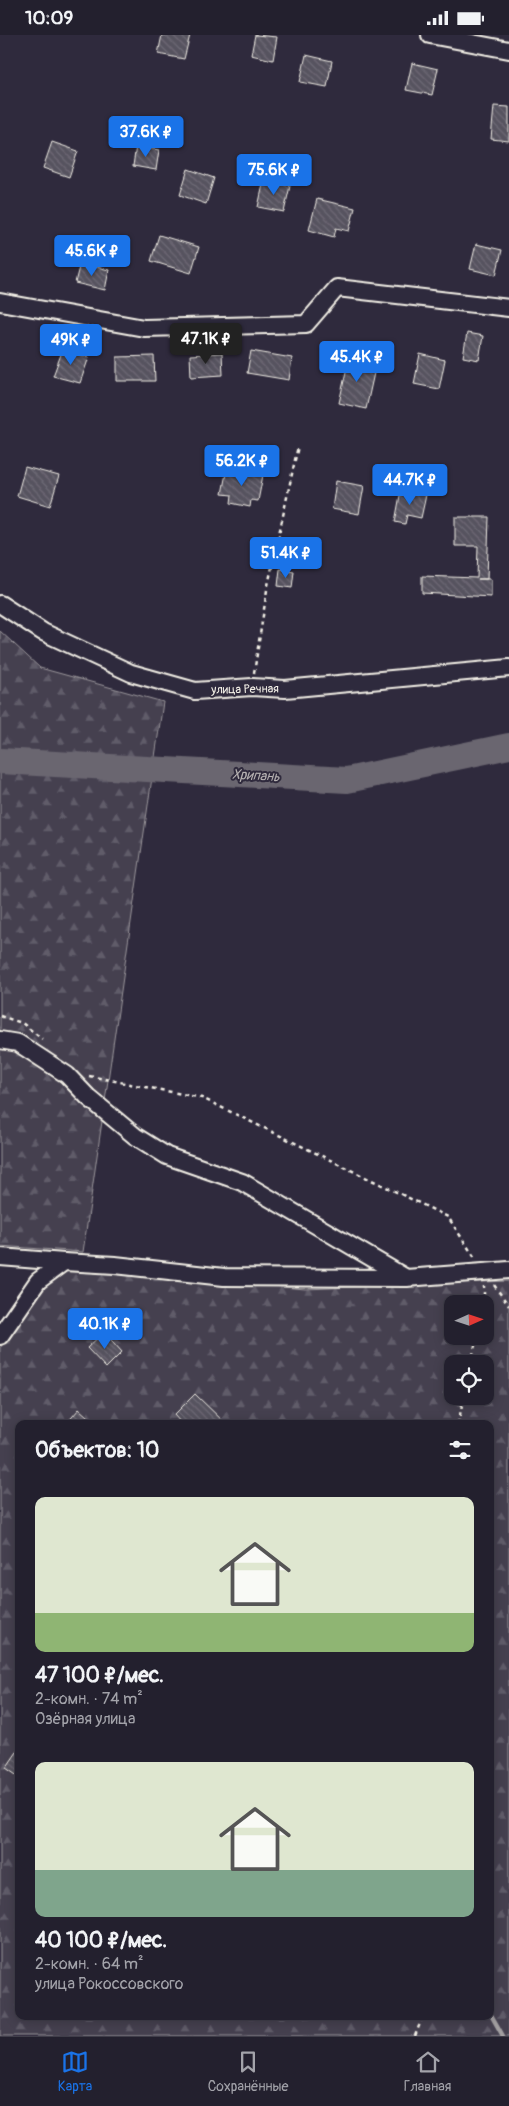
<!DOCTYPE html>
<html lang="ru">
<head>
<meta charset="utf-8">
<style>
	:root { --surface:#23202e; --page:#2b2836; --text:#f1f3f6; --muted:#a3a3aa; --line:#403e4a; --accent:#1a73e8 }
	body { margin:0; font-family:Pangolin,sans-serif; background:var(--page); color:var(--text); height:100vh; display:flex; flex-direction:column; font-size:19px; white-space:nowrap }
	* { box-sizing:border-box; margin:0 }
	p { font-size:16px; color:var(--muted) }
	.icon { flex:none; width:28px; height:28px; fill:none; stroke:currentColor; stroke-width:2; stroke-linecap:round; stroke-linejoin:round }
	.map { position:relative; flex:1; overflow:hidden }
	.details { position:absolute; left:15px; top:1385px; width:479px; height:600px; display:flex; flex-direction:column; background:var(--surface); border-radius:10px; box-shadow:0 2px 12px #0003,0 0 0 1px var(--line) }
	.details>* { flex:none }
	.needle { width:32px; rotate:87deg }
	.fabs { position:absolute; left:444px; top:1260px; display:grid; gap:10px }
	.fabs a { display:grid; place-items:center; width:50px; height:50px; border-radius:10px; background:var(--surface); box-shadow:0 2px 12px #0003,0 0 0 1px var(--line); font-size:25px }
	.price { position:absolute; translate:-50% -42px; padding:0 11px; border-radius:5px; background:var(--accent); color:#fff; font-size:16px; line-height:32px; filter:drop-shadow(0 1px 2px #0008) }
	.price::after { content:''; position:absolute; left:50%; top:30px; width:15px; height:11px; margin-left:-8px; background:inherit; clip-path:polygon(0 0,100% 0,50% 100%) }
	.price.current { background:#222; color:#fff }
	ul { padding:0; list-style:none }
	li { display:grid; align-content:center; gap:10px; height:265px; padding:0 20px }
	li span { display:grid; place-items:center; height:155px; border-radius:10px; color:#555 }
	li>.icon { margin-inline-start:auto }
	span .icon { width:90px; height:90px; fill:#fffc; stroke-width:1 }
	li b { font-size:21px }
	h2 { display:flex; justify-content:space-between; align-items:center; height:60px; padding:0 20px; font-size:21px }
	.status { display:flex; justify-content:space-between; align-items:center; height:35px; padding:0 25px; background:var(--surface); direction:ltr }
	.status svg { height:14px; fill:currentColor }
	.tab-bar { display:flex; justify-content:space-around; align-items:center; height:70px; border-top:1px solid var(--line); background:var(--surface); font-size:14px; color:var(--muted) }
	.tab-bar a { display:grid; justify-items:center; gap:2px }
	.tab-bar .current { color:var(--accent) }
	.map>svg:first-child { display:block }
	.forest { fill:url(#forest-firs); stroke:#9c989c; fill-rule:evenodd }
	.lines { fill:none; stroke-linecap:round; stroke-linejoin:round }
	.stream { stroke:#a19ea0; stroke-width:4.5 }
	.river { stroke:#6a6670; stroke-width:26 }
	.building { fill:url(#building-back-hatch); stroke:#f4f1e8 }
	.minor-casing { stroke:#f4f1e8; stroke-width:20 }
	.path { stroke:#f4f1e8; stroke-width:2.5; stroke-dasharray:4 4; stroke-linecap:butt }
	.minor { stroke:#2f2a3d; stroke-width:16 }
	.labels { text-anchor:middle; stroke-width:4; stroke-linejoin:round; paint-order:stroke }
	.street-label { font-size:12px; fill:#f4f1e8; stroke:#2f2a3d }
	.water-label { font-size:14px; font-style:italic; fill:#b6b2b2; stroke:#2f2a3d }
</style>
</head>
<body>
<div class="status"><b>10:09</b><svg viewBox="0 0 49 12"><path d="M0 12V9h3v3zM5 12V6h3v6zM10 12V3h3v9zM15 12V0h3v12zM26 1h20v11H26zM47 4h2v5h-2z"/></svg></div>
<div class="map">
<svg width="509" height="2001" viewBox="0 0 509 2001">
	<defs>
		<pattern id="forest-firs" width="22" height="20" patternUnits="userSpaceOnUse" patternTransform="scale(1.25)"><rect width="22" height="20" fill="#454050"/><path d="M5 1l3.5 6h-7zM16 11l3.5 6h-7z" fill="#605c69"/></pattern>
		<pattern id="building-back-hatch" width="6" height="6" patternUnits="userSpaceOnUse" patternTransform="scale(1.25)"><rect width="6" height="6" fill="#56525f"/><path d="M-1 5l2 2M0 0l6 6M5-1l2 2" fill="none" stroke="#6f6b76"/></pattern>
	</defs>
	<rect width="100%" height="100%" fill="#2f2a3d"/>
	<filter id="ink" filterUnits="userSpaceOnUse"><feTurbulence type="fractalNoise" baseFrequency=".02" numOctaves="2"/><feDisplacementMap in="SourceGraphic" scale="10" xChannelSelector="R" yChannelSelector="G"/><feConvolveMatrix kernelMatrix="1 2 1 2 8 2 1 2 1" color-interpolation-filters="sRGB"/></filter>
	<g filter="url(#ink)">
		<g class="forest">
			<polygon points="0,596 40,633 163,667 83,1217 0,1211"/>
			<path d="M71,1233l234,21 204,-8v755h-509v-688l43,-64zM452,1269h33v32h-33zM452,1329h33v32h-33zM19,1389h471v592h-471z"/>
		</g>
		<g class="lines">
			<polyline class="stream" points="490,1978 503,2001"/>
			<polyline class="river" points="0,726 347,745 509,711"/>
		</g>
		<g class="building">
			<polygon points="162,0 190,0 184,24 158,19"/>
			<polygon points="255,0 277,2 273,25 251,20"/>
			<polygon points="306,20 332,26 327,52 300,47"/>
			<polygon points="412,28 438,34 432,60 406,55"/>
			<polygon points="494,71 509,72 509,106 491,104"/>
			<polygon points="52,107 78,116 69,142 43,133"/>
			<polygon points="136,111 159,115 156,135 133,131"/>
			<polygon points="188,134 214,143 206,169 180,160"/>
			<polygon points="264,145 290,151 284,177 258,172"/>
			<polygon points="317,164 355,173 349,196 336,193 334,202 309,195"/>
			<polygon points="159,200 199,212 191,238 151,226"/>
			<polygon points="476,209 502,215 496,240 470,234"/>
			<polygon points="80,228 109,235 105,255 75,248"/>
			<polygon points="467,298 483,301 479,325 463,322"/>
			<polygon points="63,314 89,322 80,348 53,341"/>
			<polygon points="251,316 292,323 289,345 247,338"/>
			<polygon points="222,318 223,340 191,342 190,320"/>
			<polygon points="420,319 445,325 439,354 414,349"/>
			<polygon points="154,321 155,346 117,346 117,322"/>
			<polygon points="349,323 376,329 366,374 339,368"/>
			<polygon points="25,432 59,441 50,471 17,461"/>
			<polygon points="227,433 263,440 258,466 251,465 250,472 231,468 232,460 222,459"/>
			<polygon points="336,446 364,451 359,479 332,474"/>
			<polygon points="401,455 426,460 421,483 407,480 405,489 395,487"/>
			<polygon points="455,482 489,482 487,544 478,544 491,544 491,562 422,558 422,541 477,543 478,511 455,511"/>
			<polygon points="280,534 294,536 292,553 278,551"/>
			<polygon points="104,1297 122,1317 106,1333 87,1313"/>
			<polygon points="195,1359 226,1389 182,1389 174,1380"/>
			<polygon points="79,1374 96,1389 66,1389"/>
			<polygon points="19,1714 19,1742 6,1733"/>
		</g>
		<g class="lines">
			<g class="minor-casing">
				<g id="minor">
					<polyline points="430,0 509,15"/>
					<polyline points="0,267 144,293 306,289 337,253 509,273"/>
					<polyline points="0,569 43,597 131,638 195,656 252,652 285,654 509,633"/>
					<polyline points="0,1005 18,1008 67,1040 88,1062 135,1101 167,1121 242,1147 406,1243"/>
					<polyline points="0,1222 64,1227"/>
					<polyline points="0,1301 38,1246 64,1227 115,1230 224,1242 406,1243 509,1235"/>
				</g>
			</g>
			<g class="path">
				<polyline points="254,638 267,555 298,411"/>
				<polyline points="0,981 22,988 42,1004"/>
				<polyline points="89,1041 202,1063 448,1182 475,1223"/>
				<polyline points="494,1250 509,1271"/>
				<polyline points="484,1269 484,1251"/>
				<polyline points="471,1329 477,1301"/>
				<polyline points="458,1389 464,1361"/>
				<polyline points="415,2001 423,1981"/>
			</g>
			<use href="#minor" class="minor"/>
		</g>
	</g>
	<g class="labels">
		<g class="street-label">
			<text transform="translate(245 654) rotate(-1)" y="4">улица Речная</text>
		</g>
		<g class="water-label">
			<text transform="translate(256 740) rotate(3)" y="5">Хрипань</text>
		</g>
	</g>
</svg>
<div class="fabs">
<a><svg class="needle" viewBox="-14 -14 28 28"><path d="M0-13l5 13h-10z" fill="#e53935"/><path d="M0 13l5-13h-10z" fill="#a3a3aa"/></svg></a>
<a><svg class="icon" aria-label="locate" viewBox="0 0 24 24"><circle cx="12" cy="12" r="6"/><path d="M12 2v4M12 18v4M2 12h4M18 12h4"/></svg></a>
</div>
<b class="price" style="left:146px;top:123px">37.6K ₽</b>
<b class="price" style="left:274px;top:161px">75.6K ₽</b>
<b class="price" style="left:92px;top:242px">45.6K ₽</b>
<b class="price current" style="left:206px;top:330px">47.1K ₽</b>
<b class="price" style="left:71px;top:331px">49K ₽</b>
<b class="price" style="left:357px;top:348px">45.4K ₽</b>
<b class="price" style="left:242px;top:452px">56.2K ₽</b>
<b class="price" style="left:410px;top:471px">44.7K ₽</b>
<b class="price" style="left:286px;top:544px">51.4K ₽</b>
<b class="price" style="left:105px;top:1315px">40.1K ₽</b>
<section class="details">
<h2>Объектов: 10<svg class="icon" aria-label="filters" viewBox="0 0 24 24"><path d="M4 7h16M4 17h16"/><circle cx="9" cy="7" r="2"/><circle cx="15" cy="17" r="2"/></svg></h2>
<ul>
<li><span style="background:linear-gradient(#dfe7d0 75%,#8fb573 0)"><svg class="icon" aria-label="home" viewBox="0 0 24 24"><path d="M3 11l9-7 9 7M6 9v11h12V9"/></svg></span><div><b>47 100 ₽/мес.</b><p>2-комн. · 74 m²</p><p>Озёрная улица</p></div></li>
<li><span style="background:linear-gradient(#dfe7d0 70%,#7fa58c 0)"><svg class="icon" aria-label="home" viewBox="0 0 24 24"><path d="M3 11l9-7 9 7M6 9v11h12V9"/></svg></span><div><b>40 100 ₽/мес.</b><p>2-комн. · 64 m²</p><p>улица Рокоссовского</p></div></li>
</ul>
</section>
</div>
<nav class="tab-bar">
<a class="current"><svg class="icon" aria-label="map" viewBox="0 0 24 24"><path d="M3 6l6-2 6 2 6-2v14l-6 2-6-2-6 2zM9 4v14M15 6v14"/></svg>Карта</a>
<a><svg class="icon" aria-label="saved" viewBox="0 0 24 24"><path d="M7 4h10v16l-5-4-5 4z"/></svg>Сохранённые</a>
<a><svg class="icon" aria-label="home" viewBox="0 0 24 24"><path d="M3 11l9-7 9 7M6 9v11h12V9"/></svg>Главная</a>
</nav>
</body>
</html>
